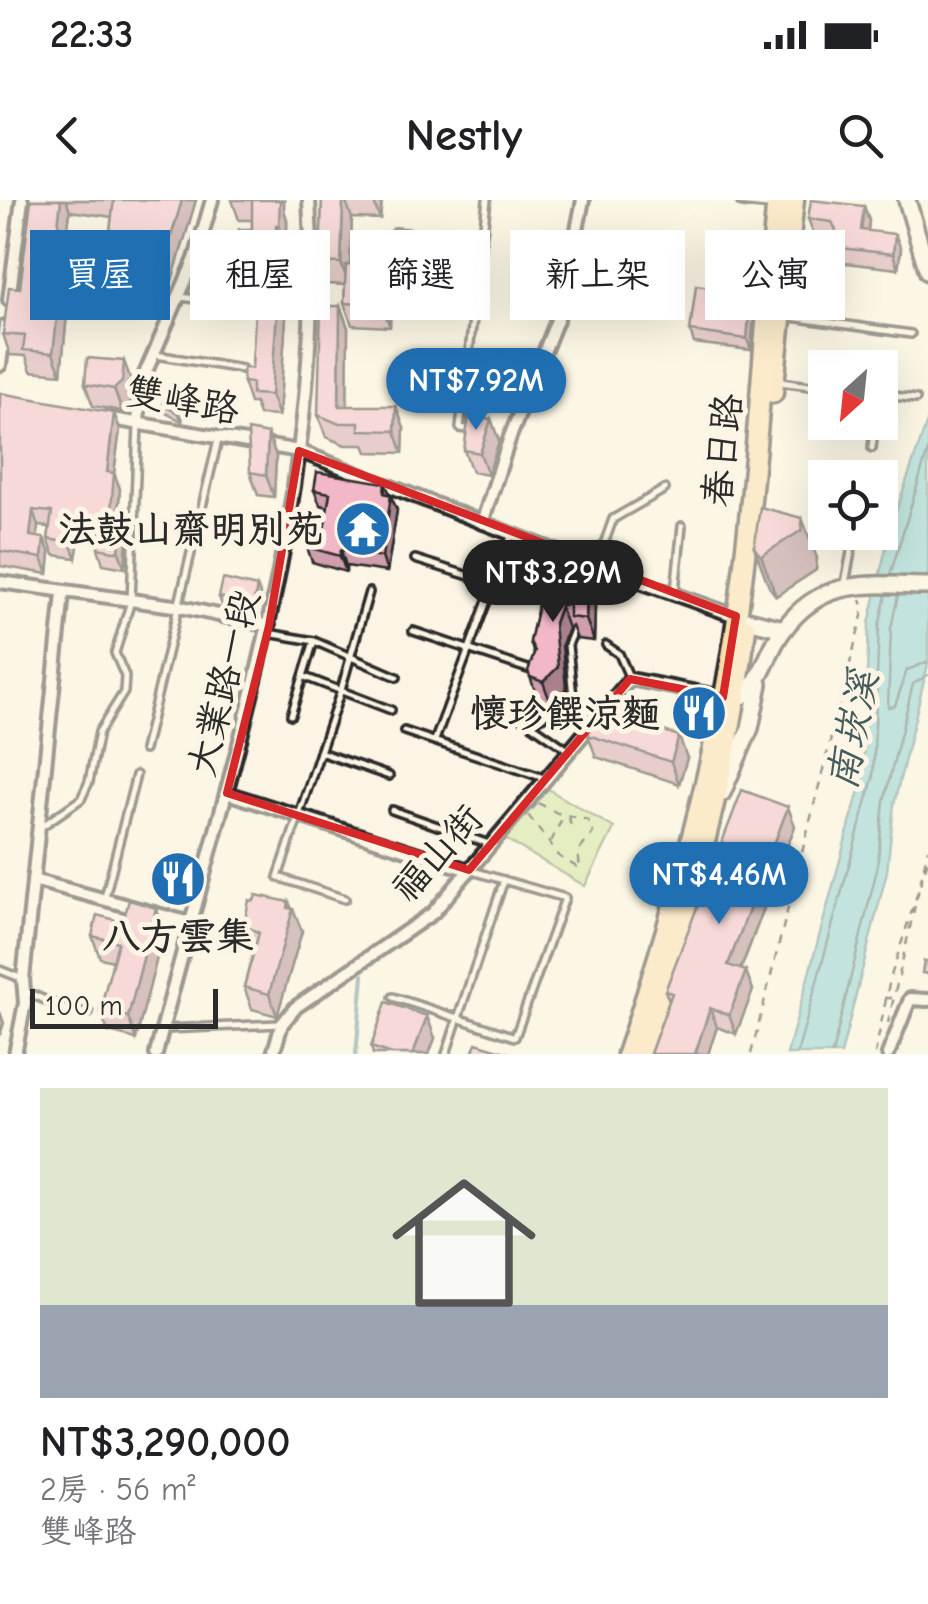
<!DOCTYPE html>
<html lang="zh-TW">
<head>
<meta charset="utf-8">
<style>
	:root { --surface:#fff; --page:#f6f6f6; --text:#202124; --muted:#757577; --accent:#1f6fb2 }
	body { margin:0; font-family:"Comic Neue","LXGW WenKai TC",sans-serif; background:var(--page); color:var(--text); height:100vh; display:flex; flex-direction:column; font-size:38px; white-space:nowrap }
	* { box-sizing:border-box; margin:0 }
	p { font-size:32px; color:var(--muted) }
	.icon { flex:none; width:55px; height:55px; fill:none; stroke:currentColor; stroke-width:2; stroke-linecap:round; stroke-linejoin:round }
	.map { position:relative; height:854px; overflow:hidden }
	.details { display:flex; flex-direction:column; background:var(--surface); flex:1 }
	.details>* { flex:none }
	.banner { position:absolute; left:30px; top:30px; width:870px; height:90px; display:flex; gap:20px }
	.needle { width:65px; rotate:207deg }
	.fabs { position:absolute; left:808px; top:150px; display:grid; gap:20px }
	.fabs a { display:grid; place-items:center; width:90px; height:90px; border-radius:0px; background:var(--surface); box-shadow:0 10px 40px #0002; font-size:50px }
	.scale { position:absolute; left:30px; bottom:25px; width:188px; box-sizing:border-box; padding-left:10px; border:5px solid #2b2b2b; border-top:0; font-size:28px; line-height:35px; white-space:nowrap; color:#2b2b2b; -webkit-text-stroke:8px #fcf5e5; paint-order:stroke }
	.price { position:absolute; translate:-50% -85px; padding:0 22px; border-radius:35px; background:var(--accent); color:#fff; font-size:32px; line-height:65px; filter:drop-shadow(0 2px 5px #0008) }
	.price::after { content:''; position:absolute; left:50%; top:60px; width:30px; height:22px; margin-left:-15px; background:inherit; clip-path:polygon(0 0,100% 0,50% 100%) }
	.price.selected { background:#222; color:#fff }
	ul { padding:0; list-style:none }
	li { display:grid; align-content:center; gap:20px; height:530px; padding:0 40px }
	li span { display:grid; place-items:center; height:310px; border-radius:0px; color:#555 }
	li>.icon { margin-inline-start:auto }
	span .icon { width:180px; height:180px; fill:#fffc; stroke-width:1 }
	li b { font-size:42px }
	.tag { padding:0 35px; border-radius:0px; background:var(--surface); box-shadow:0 10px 40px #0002; font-size:35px; line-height:90px }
	.tag.selected { background:var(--accent); color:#fff }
	.status { display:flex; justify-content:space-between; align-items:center; height:70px; padding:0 50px; background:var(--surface); direction:ltr }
	.status svg { height:28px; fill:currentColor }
	header { display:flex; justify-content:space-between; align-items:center; height:130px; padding:0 40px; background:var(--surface); font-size:45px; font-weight:700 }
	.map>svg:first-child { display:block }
	.green { fill:#cbe398; stroke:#7b8762; stroke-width:2.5 }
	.water { fill:#7ecfd4; stroke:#5d8d90; stroke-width:2.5 }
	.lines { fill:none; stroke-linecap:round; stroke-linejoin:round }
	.shore { stroke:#4c6d6f; stroke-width:2.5 }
	.stream { stroke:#5d8d90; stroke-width:4 }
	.lane-casing { stroke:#2b2b2b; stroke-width:12 }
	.street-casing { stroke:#2b2b2b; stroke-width:18 }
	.secondary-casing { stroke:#2b2b2b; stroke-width:22 }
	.primary-casing { stroke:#2b2b2b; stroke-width:25 }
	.path { stroke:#2b2b2b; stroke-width:2.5; stroke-dasharray:8 8; stroke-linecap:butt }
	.lane { stroke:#fcf5e5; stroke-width:5 }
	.street { stroke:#fcf5e5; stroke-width:10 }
	.secondary { stroke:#fcf5e5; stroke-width:15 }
	.primary { stroke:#fbddab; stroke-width:18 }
	.path-bridge { stroke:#2b2b2b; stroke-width:2.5; stroke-dasharray:8 8; stroke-linecap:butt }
	.wall { fill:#d09eac; stroke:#2b2b2b; stroke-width:2.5 }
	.shaded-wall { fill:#a9818c; stroke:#2b2b2b; stroke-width:2.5 }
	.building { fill:#f2b8c8; stroke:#2b2b2b; stroke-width:2.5 }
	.marked { fill:none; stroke:#d62828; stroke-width:8; stroke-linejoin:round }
	.labels { text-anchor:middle; stroke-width:10; stroke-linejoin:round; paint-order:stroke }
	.street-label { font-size:38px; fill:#2b2b2b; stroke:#fcf5e5 }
	.poi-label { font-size:38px; font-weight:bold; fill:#2b2b2b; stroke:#fcf5e5; text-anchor:end }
	.water-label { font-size:40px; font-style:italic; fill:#445c5e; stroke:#fcf5e5 }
</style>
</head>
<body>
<div class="status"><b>22:33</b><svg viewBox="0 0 49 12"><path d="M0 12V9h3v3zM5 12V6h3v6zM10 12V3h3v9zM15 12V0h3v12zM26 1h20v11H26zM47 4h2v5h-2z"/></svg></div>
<header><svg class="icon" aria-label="back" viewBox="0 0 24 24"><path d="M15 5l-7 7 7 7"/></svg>Nestly<svg class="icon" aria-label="search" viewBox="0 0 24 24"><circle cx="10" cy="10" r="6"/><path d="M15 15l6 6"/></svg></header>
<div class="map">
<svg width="928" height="854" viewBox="0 0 928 854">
	<rect width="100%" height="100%" fill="#fcf5e5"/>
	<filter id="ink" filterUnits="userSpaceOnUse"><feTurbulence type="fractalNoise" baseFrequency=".01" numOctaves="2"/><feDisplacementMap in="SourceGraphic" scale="20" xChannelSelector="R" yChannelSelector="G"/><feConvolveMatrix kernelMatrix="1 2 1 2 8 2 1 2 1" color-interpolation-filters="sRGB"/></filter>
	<g filter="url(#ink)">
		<polygon class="green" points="546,588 614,628 585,686 502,637"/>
		<polygon class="water" points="928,219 928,464 894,604 887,671 841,854 787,854 863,576 869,424 890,329"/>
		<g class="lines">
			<g class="shore">
				<polyline points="890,375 928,250"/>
				<polyline points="898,395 891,428 888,507 895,506 907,470 928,462"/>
				<polyline points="797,854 873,578 879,426 886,395"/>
				<polyline points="832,854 877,669 884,601 913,484 928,475"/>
			</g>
			<polyline class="stream" points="356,854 363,775"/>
			<g class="lane-casing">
				<g id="lane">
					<polyline points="396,32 481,40"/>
					<polyline points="414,86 474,92"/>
					<polyline points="180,97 236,104"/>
					<polyline points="784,116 911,134"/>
					<polyline points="156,155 242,169"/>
					<polyline points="416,156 467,164"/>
					<polyline points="780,182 825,188"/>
					<polyline points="880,194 916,199"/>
					<polyline points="473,230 460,228 487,0"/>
					<polyline points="872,248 875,222"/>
					<polyline points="415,359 546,400"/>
					<polyline points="597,363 613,319 665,289"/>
					<polyline points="845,383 855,332"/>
					<polyline points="675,391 682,326"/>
					<polyline points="413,431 534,471"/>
					<polyline points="268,433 314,441 397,477"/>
					<polyline points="606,445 619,454 630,479"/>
					<polyline points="305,477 391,510"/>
					<polyline points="505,506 568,550"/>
					<polyline points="291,515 314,441"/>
					<polyline points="531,524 573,497 568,445 574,430"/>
					<polyline points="404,531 544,578"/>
					<polyline points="435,540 512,334"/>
					<polyline points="144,550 218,240"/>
					<polyline points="320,552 389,576"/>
					<polyline points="392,610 489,644"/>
					<polyline points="41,627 81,599 89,582 99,532 124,492 125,476 115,453 131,401 138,225"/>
					<polyline points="105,697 136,575"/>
					<polyline points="345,699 278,677 341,490 369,392"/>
					<polyline points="0,770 23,779"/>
					<polyline points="27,792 67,810 89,813"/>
					<polyline points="393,797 515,837 565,698 469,670"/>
					<polyline points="166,829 280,824"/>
					<polyline points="446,854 504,680"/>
				</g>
			</g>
			<g class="street-casing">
				<g id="street">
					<polyline points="743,0 782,4"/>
					<polyline points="9,100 22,0"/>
					<polyline points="0,165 5,126"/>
					<polyline points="106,218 299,251 576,359 741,418"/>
					<polyline points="138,223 141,183 195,59 212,0"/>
					<polyline points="482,323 510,237 561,110 583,0"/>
					<polyline points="0,382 181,407 269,426"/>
					<polyline points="227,593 469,670"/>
					<polyline points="33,680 190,723"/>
					<polyline points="15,854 25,803 23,779 63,393"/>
					<path d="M156,854c71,-281 172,-560 153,-854"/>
					<polyline points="273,854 282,824 296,807 433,713 630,479 723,497"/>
					<polyline points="888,854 910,799 928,800"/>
				</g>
			</g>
			<g class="secondary-casing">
				<g id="secondary">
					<polyline points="907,0 928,72"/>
					<polyline points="747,420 784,429"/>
					<path d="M728,498l9,2c31,-23 26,-44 47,-71 39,-53 86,-44 144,-43"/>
					<polyline points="722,593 750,528 759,484"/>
				</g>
			</g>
			<g class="primary-casing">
				<g id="primary">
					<polyline points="773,193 794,0"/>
					<path d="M627,854c39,-116 73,-237 97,-358 31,-163 36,-331 53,-496"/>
					<path d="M643,854c45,-139 85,-282 103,-426"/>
				</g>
			</g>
			<g class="path">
				<polygon points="538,603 557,613 588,620 593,633 578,652 580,669 560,657 527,614"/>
				<polyline points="569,617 571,627"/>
				<polyline points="551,642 564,614"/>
				<polyline points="884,798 893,798"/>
				<polyline points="888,823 928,649"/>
				<polyline points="751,854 864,408 861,400"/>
			</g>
			<use href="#lane" class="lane"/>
			<use href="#street" class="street"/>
			<use href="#secondary" class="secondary"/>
			<use href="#primary" class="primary"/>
			<polyline class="path-bridge" points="875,854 890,779 928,660"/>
		</g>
		<g class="wall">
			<polygon points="31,0 196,0 163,111 111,105 103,84 112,17 70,11 60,93 67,114 61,174 31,171 26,156 10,155 3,134 20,88"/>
			<polygon points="232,0 284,0 284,10 287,20 287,46 283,46 286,87 279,87 278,98 286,118 279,216 259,215 255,203 250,203 243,182 252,168 255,116 247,96 248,66 246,66 238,45 252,29 252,20 239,20"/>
			<polygon points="322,0 382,0 380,19 352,18 350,65 391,88 390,127 352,125 344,103 345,85 328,84 320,62"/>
			<polygon points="864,6 869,21 868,31 901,49 898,69 846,63 833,66 827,51 833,36 814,34 808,19"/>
			<polygon points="751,92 755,104 751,150 694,143 690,131"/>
			<polygon points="340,106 348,128 347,206 404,228 403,253 367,252 364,245 345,245 326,237 318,215"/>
			<polygon points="132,183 130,204 122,211 93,206 85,184"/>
			<polygon points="182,190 185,198 182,221 166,213 163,205"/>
			<polygon points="0,193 120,229 114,273 120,289 117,325 122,325 127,341 125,368 103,364 98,348 99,338 80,335 76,358 54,355 48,339 50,327 38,326 37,337 50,353 48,374 0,366"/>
			<polygon points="491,219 499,241 488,275 472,272 464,250"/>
			<polygon points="268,234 276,256 274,297 258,295 250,272"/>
			<polygon points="385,283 397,310 387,372 346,366 346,372 312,362 307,347 323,336 328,307 320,305 314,290"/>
			<polygon points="754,347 817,358 816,370 776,396 769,387"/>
			<polygon points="257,387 260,394 256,413 222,405 219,397"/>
			<polygon points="540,396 595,407 594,441 577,439 572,426 568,428 562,445 566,489 551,504 538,499 530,477 534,454 530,442"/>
			<polygon points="588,535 687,558 679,584 596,557"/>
			<polygon points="795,626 741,769 753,790 736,834 717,827 708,854 650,854 669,801 665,791"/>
			<polygon points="292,709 302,731 277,816 252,809 244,787 254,748 252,747 244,725"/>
			<polygon points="123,722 164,730 136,839 108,832 100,810 113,761 100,758 92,736"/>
			<polygon points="435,838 429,854 373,854 371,847"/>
		</g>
		<g class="shaded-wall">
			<polygon points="61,0 66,0 70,11 60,93 67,114 61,174 53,153 50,92"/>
			<polygon points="182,0 196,0 163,111 155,90"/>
			<polygon points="276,0 284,0 284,10 287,20 287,46 279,25"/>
			<polygon points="343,0 345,0 352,18 349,85 341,63"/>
			<polygon points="373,0 382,0 380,19"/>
			<polygon points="864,6 869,21 866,45 861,30"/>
			<polygon points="276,25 283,46 286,87 278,66"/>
			<polygon points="895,34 901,49 898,69 893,54"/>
			<polygon points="271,66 279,87 278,98 286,118 279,216 271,195 270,97"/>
			<polygon points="383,66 391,88 390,127 382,105"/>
			<polygon points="751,92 755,104 751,150 747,139"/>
			<polygon points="340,106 348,128 347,223 339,206"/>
			<polygon points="124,161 132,183 130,204 122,211 114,189"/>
			<polygon points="182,190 185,198 182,221 179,214"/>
			<polygon points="396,206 404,228 403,253 395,231"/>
			<polygon points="114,213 120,229 114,273 120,289 116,339 110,324 107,272"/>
			<polygon points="491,219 499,241 488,275 480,253"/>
			<polygon points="268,234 276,256 274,297 266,275"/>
			<polygon points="385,283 397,310 387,372 382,357"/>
			<polygon points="33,310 38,326 36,351 30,336"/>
			<polygon points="802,318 817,358 816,370 776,396 761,356"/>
			<polygon points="75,320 80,335 76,358 70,343"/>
			<polygon points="122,325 127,341 125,368 119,352"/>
			<polygon points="44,338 50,353 48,374 42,358"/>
			<polygon points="341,350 346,366 346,372 340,356"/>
			<polygon points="587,385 595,407 594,441 586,419"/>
			<polygon points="257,387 260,394 256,413 253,405"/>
			<polygon points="560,406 568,428 562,445 566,489 551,504 543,482 554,423"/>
			<polygon points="679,536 687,558 679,584 671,562"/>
			<polygon points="788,607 795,626 735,784 728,765"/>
			<polygon points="289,702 293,712 293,709 302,731 277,816 269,794"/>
			<polygon points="156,708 164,730 136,839 128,817"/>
			<polygon points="746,771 753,790 736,834 729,815"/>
			<polygon points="710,808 717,827 708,854 695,854"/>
			<polygon points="0,812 4,823 0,835"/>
			<polygon points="427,816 435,838 429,854 413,854"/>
		</g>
		<g class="building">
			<polygon points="31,0 61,0 50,92 60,93 53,153 23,150 25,136 3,134 9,87 20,88"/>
			<polygon points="114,0 182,0 155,90 103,84"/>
			<polygon points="252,0 280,0 279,25 276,25 278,66 271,66 270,97 278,98 271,195 252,194 252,183 243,182 243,168 252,168 256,97 247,96 249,46 238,45 239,29 252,29"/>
			<polygon points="322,0 343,0 341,63 320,62"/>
			<polygon points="811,0 864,6 861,30 895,34 893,54 841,48 827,51 836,30 832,22 808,19"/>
			<polygon points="346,65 383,66 382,105 344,103"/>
			<polygon points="696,85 751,92 747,139 690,131"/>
			<polygon points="321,106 340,106 339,206 396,206 395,231 359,230 359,223 337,223 318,215"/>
			<polygon points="87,158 124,161 122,182 114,189 85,184"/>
			<polygon points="165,188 182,190 179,214 163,205"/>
			<polygon points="0,193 114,213 107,272 114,273 110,324 122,325 119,352 98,348 102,324 75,320 70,343 48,339 52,312 33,310 30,336 44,338 42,358 0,351"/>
			<polygon points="469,215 491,219 480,253 464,250"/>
			<polygon points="248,230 268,234 266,275 250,272"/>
			<polygon points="317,272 385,283 384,293 391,295 382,357 341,350 340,356 307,347 309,334 323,336 330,293 314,290"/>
			<polygon points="760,307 802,318 802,330 761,356 754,347"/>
			<polygon points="223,379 257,387 253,405 219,397"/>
			<polygon points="547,383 587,385 586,419 569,417 569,403 560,406 554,423 558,467 543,482 530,477 528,471 535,451 530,442 540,396 543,397"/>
			<polygon points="596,508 679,536 671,562 588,535"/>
			<polygon points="742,590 788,607 728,765 746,771 729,815 710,808 695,854 650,854 672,793 665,791"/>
			<polygon points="256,695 289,702 288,708 293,709 269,794 244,787 259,733 244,725 249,700 254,701"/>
			<polygon points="129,700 156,708 128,817 100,810 118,742 92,736 97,715 123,722"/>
			<polygon points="924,761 928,761 928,774 922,773"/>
			<polygon points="386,802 427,816 413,854 392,854 371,847"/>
			<polygon points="476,843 512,854 472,854"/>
		</g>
	</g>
	<path d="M0 0H928V854H0ZM299,251l437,165 -13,81 -93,-18 -161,191 -242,-77 42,-167z" fill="#fcf5e5" fill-opacity=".55" fill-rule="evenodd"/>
	<path class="marked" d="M299,251l437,165 -13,81 -93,-18 -161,191 -242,-77 42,-167z"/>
	<defs>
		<g id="temple-disc" transform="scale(2.875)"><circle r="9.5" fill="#1f6fb2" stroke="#fcf5e5"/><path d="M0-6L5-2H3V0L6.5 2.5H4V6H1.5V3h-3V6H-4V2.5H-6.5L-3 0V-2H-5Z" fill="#fff"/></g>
		<g id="restaurant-disc" transform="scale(2.875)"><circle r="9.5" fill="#1f6fb2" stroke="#fcf5e5"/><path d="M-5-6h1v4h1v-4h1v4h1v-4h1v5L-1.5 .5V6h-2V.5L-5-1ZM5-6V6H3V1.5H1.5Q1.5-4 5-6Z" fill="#fff"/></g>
	</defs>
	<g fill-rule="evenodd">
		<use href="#temple-disc" x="363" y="329"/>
		<use href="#restaurant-disc" x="699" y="513"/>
		<use href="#restaurant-disc" x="178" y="679"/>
	</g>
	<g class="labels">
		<g class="street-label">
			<text transform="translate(183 200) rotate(10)" y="13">雙峰路</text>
			<text transform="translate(722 250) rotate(-84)" y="13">春日路</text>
			<text transform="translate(223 483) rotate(-76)" y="13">大業路一段</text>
			<text transform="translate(437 653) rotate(-48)" y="13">福山街</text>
		</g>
		<g class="poi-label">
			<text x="324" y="342">法鼓山齋明別苑</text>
			<text x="660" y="526">懷珍饌涼麵</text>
			<text x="178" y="749" text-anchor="middle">八方雲集</text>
		</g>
		<g class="water-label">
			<text transform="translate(852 530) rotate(-79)" y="14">南崁溪</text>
		</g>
	</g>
</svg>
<div class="fabs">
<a><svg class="needle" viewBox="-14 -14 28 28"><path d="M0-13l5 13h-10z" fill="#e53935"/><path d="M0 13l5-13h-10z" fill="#757577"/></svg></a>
<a><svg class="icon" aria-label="locate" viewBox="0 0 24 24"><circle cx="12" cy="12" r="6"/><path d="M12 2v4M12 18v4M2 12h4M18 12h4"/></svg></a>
</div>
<div class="scale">100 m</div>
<b class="price" style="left:476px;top:233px">NT$7.92M</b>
<b class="price selected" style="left:553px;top:425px">NT$3.29M</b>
<b class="price" style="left:719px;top:727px">NT$4.46M</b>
<div class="banner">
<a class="tag selected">買屋</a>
<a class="tag">租屋</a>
<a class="tag">篩選</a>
<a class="tag">新上架</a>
<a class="tag">公寓</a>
</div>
</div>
<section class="details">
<ul>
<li><span style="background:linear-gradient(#dfe7d0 70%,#9aa5b1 0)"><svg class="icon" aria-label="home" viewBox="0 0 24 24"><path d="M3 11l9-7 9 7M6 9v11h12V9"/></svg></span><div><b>NT$3,290,000</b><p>2房 · 56 m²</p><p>雙峰路</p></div></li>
</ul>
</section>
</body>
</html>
